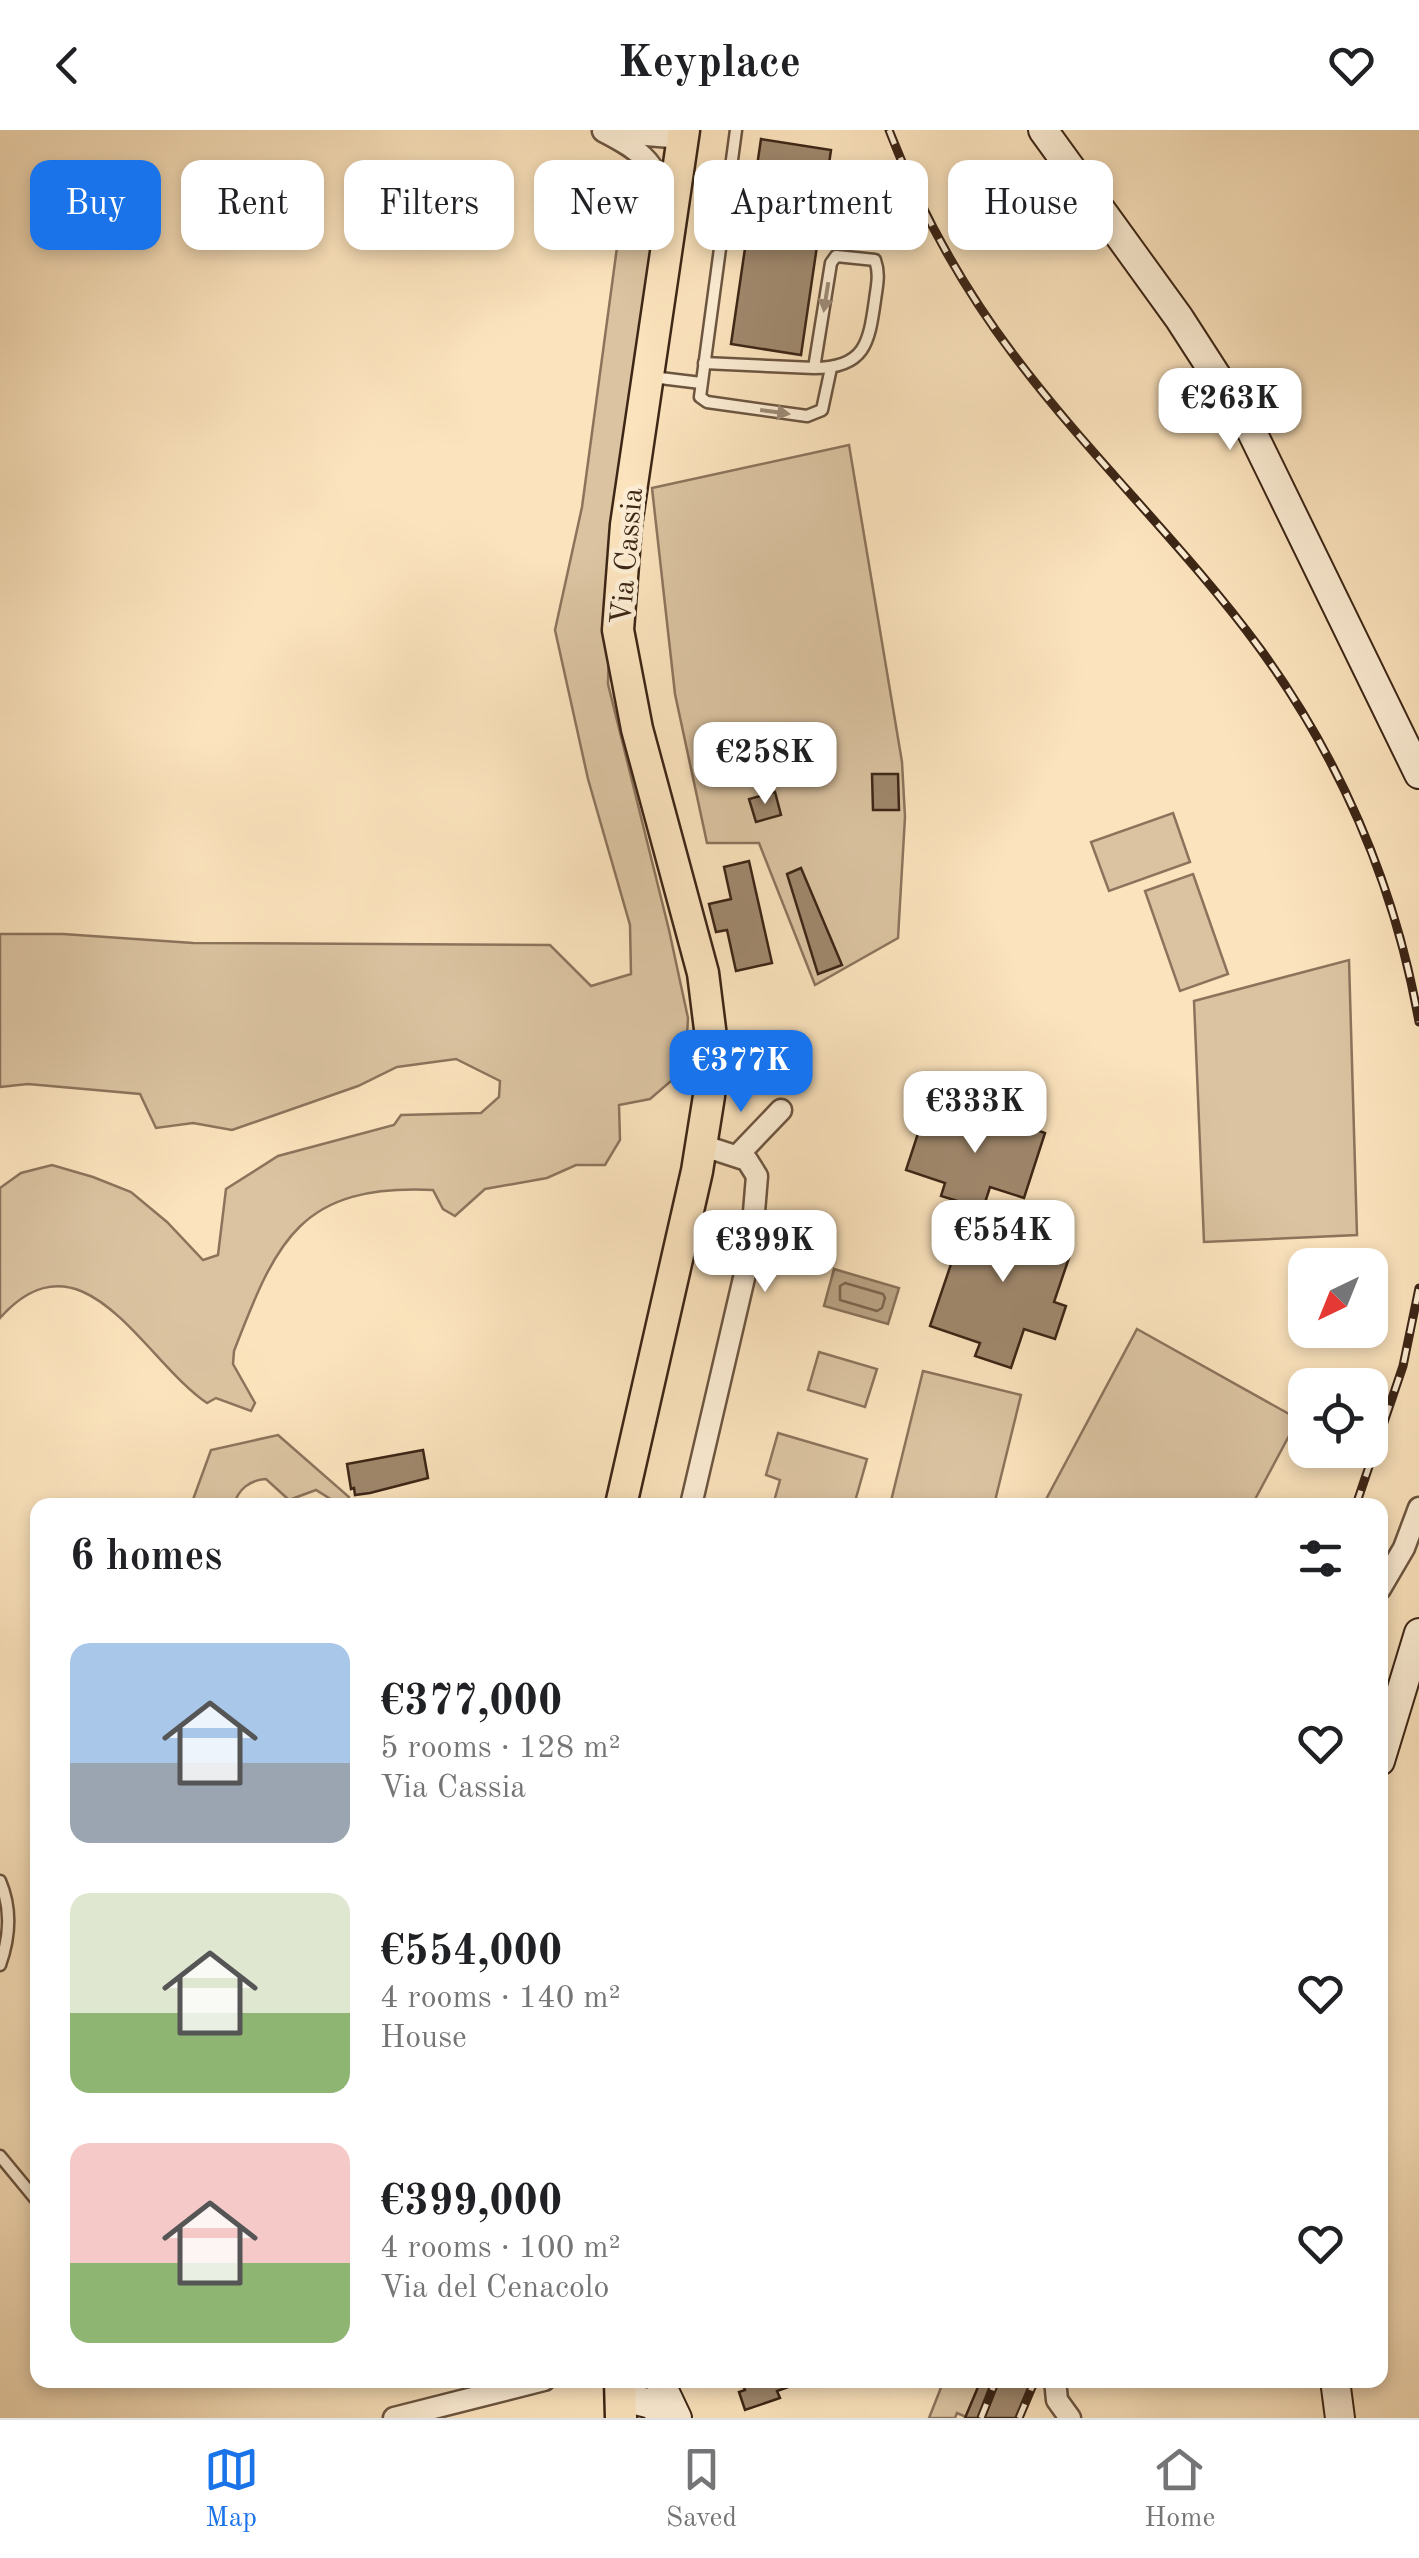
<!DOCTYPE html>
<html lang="en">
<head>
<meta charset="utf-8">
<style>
	:root { --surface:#fff; --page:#f6f6f6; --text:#202124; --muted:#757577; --line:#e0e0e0; --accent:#1a73e8 }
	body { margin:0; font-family:"Old Standard TT",serif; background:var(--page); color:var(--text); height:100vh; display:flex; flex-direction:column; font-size:38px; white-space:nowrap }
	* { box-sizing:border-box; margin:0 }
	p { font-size:32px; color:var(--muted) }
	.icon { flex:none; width:55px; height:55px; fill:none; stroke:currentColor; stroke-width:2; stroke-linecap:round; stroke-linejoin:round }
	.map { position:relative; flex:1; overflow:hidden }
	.side { position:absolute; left:30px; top:1368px; width:1358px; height:890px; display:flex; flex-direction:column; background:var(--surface); border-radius:20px; box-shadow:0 5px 15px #0003 }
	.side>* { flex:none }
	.hud { position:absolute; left:30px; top:30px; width:1360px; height:90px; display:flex; gap:20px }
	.needle { width:65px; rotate:223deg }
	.controls { position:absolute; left:1288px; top:1118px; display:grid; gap:20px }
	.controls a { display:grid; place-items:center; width:100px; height:100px; border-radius:20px; background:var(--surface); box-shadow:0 5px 15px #0003; font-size:50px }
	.price { position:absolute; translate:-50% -85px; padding:0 22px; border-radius:20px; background:#fff; color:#222; font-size:32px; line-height:65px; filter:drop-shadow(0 2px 5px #0008) }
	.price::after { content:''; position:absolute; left:50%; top:60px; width:30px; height:22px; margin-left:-15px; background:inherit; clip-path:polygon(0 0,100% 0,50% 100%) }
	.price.selected { background:var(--accent); color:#fff }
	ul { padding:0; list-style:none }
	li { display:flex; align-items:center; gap:30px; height:250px; padding:0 40px }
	li span { display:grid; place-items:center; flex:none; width:280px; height:200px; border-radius:20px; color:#555 }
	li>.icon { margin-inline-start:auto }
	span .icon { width:120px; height:120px; fill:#fffc; stroke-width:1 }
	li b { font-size:42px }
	h2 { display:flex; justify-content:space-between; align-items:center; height:120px; padding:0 40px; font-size:42px }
	.tag { padding:0 35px; border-radius:20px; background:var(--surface); box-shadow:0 5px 15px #0003; font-size:35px; line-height:90px }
	.tag.selected { background:var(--accent); color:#fff }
	header { display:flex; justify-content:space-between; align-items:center; height:130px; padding:0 40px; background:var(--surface); font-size:45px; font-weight:800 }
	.tab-bar { display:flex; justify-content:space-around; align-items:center; height:140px; border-top:2px solid var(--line); background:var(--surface); font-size:28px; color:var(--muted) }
	.tab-bar a { display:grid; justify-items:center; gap:5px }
	.tab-bar .selected { color:var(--accent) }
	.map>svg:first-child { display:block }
	.green { fill:#dbc3a1; stroke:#8c745c; stroke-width:2.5 }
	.water { fill:#baa384; stroke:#887158; stroke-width:2.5 }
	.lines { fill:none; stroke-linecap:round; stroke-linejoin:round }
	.shore { stroke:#7c644d; stroke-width:2.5 }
	.building { fill:#a0886d; stroke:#3d2616; stroke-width:2.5 }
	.lane-casing { stroke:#6c5540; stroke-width:15 }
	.street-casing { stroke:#6c5540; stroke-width:25 }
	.secondary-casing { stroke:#3d2616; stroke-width:32 }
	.primary-casing { stroke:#3d2616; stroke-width:35 }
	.lane { stroke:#fcedd4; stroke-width:10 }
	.street { stroke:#fcedd4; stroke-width:20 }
	.secondary { stroke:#fcedd4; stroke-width:28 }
	.primary { stroke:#fbe3bd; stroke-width:30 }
	.rail-casing { stroke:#3d2616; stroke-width:9 }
	.rail { stroke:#fcedd4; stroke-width:5; stroke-dasharray:15; stroke-linecap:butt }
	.oneway { fill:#9c8a75 }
	.labels { text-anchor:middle; stroke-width:9; stroke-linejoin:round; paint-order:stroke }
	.street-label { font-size:30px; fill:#3d2616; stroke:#fcedd4 }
</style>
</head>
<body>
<header><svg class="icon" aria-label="back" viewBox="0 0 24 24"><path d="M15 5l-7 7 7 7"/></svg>Keyplace<svg class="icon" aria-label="heart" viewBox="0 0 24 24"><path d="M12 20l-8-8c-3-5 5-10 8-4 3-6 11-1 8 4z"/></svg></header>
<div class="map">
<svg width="1419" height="2288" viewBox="0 0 1419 2288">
	<rect width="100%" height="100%" fill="#fbe3bd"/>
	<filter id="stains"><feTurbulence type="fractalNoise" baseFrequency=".002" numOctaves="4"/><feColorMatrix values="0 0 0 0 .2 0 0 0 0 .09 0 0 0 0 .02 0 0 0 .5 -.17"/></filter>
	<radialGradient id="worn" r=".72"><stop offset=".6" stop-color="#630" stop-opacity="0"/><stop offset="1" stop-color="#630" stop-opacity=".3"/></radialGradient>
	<g class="green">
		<path d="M648,87l15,21 -54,393 -1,53 61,246 19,88 -3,51 -35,30 -31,6 1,35 -15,25h-29l-29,13 -62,11 -30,27 -12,-7 -10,-19c-132,-6 -156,49 -199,161l-1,13 22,39 -4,8 -35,-13 -9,5c-63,-42 -124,-178 -207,-85v-130l21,-15 31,-8 41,12 38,15 36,30 36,38 15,-5 8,-66 52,-33 116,-31 7,-10 80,-2 18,-16 1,-16 -44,-22 -59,8 -39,19 -126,44 -39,-7 -37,5 -16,-34 -112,-10 -28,3v-153h63l130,9 357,2 41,41 40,-12 -1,-49 -42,-146 -33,-149 27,-123 38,-282z"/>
		<polygon points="849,315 902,632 905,687 898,808 815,855 759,713 707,713 675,564 652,358"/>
		<polygon points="1173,683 1190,732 1109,761 1091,712"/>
		<polygon points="1193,744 1228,844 1180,861 1145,761"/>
		<polygon points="1349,830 1357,1105 1204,1112 1194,871"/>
		<polygon points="1137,1199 1298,1289 1252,1375 1043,1375"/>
		<polygon points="819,1222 877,1239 865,1277 808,1260"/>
		<polygon points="923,1241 1021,1265 994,1375 890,1375"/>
		<polygon points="778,1303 867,1329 854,1375 773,1375 780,1350 766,1345"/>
		<path d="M278,1305l71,62 -3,8h-6l-24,-15 -27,10 -23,-21c-16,1 -28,10 -32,26h-43l20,-55z"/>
		<polygon points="944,2250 981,2250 966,2287 957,2283 955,2288 929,2288"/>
	</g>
	<polygon class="water" points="834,1139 899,1158 888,1194 824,1176"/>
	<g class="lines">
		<polygon class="shore" points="845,1153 883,1164 885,1168 882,1178 877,1181 840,1170 840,1156"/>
	</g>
	<g class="building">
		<polygon points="761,9 831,20 821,90 836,92 832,118 817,116 801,225 731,214"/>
		<polygon points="872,644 898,644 899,680 873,680"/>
		<polygon points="775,662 781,685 756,692 749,669"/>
		<polygon points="749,731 772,833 736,841 727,800 716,802 709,774 731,769 724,737"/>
		<polygon points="801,738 842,835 818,844 787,744"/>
		<polygon points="927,976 996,999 1000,987 1045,1003 1024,1068 990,1057 983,1079 941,1066 945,1053 906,1040"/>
		<polygon points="1018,1073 1050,1084 1042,1109 1072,1119 1054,1172 1066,1176 1055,1209 1024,1199 1011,1238 975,1226 980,1213 930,1196 967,1087 1009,1101"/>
		<polygon points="423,1320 428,1348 370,1363 355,1365 354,1358 351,1359 347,1334"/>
		<polygon points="741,2250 802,2250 802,2252 777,2261 780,2268 745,2280 739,2262 745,2260"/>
		<polygon points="981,2250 1033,2250 1018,2288 965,2288"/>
	</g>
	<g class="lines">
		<g class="lane-casing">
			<g id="lane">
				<polyline points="736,0 700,267 707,272 807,286 822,280 831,238"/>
				<path d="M704,233l110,5c51,0 55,-25 61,-68 2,-15 5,-26 0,-40l-39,-4 -5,7 -17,105"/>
				<polyline points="652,247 701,253"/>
				<path d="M0,1751c12,28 10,56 0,84"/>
				<polyline points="0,2026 38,2072"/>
			</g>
		</g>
		<g class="street-casing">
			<g id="street">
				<path d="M603,1c45,23 49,31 69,77"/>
				<polyline points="610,2 683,8"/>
				<polyline points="738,1025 781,980"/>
				<polyline points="691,1375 751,1118 757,1046 747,1030 701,1015"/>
				<polyline points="1380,1459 1404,1418 1419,1378"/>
				<polyline points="1055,2250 1057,2270 1070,2288"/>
				<polyline points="394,2288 544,2250"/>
			</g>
		</g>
		<g class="secondary-casing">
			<g id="secondary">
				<polyline points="1043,0 1179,188 1250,298 1419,644"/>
				<polyline points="1380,1631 1419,1503"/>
				<polyline points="659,2250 677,2288"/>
				<polyline points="1335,2250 1340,2288"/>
				<polyline points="620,2266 651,2274 668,2288"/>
			</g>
		</g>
		<g class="primary-casing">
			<g id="primary">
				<polyline points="621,1375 697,1041 709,966 712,915 703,843 637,599 618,500 626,395 684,0"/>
				<polyline points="620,2250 621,2288"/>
			</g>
		</g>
		<use href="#lane" class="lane"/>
		<use href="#street" class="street"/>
		<use href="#secondary" class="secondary"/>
		<use href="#primary" class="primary"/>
		<g class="rail-casing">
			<g id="rail">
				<path d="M889,0c31,80 72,155 124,224 77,103 172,192 248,296 80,111 134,236 158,372"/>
				<polyline points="1356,1375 1403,1236 1419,1158"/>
				<polyline points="981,2288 996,2250"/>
				<polyline points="1019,2288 1035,2250"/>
			</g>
		</g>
		<use href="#rail" class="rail"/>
	</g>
	<defs><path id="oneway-solid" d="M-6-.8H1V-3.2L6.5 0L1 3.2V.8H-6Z" transform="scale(2.5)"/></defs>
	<g class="oneway">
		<use href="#oneway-solid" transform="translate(826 167) rotate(99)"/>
		<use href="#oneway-solid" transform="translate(775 282) rotate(8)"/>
	</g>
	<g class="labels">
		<g class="street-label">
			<text transform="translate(626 426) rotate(-85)" y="10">Via Cassia</text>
		</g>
	</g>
	<rect width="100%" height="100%" filter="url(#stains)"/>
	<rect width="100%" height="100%" fill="url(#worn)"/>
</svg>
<div class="controls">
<a><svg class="needle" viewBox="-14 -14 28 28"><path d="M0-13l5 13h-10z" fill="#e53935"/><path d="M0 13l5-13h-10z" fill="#757577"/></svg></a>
<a><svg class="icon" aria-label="locate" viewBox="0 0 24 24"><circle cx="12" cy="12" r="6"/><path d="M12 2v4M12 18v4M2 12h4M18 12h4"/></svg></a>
</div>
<b class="price" style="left:1230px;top:323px">€263K</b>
<b class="price" style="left:765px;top:677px">€258K</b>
<b class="price selected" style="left:741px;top:985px">€377K</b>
<b class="price" style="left:975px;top:1026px">€333K</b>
<b class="price" style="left:1003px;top:1155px">€554K</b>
<b class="price" style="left:765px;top:1165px">€399K</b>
<div class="hud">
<a class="tag selected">Buy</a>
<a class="tag">Rent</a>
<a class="tag">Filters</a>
<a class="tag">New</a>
<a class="tag">Apartment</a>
<a class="tag">House</a>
</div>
<section class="side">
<h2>6 homes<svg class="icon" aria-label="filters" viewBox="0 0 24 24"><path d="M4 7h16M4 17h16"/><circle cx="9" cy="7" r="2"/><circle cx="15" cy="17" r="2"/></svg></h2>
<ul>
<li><span style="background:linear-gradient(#a9c7e8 60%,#9aa5b1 0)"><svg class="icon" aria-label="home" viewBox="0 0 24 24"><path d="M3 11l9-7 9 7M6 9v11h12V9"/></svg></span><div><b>€377,000</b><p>5 rooms · 128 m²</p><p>Via Cassia</p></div><svg class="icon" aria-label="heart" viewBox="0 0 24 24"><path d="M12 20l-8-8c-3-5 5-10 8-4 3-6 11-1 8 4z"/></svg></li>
<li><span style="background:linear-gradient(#dfe7d0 60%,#8fb573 0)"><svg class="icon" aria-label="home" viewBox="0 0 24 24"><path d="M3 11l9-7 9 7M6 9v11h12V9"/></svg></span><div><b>€554,000</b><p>4 rooms · 140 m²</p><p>House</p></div><svg class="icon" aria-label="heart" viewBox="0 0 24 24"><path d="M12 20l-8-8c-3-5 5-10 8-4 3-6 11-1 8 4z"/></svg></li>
<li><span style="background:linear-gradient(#f6c9c9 60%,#8fb573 0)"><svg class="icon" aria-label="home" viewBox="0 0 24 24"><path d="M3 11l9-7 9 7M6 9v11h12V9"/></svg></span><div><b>€399,000</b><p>4 rooms · 100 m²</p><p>Via del Cenacolo</p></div><svg class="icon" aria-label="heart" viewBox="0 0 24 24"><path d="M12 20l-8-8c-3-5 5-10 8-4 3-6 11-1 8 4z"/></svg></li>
</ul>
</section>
</div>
<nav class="tab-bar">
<a class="selected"><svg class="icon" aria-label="map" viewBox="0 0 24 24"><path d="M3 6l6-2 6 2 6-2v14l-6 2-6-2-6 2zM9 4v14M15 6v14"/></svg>Map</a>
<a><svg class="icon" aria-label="saved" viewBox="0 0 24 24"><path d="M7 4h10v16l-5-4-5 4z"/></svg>Saved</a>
<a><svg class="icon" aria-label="home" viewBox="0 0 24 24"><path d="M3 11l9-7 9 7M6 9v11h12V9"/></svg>Home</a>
</nav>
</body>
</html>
